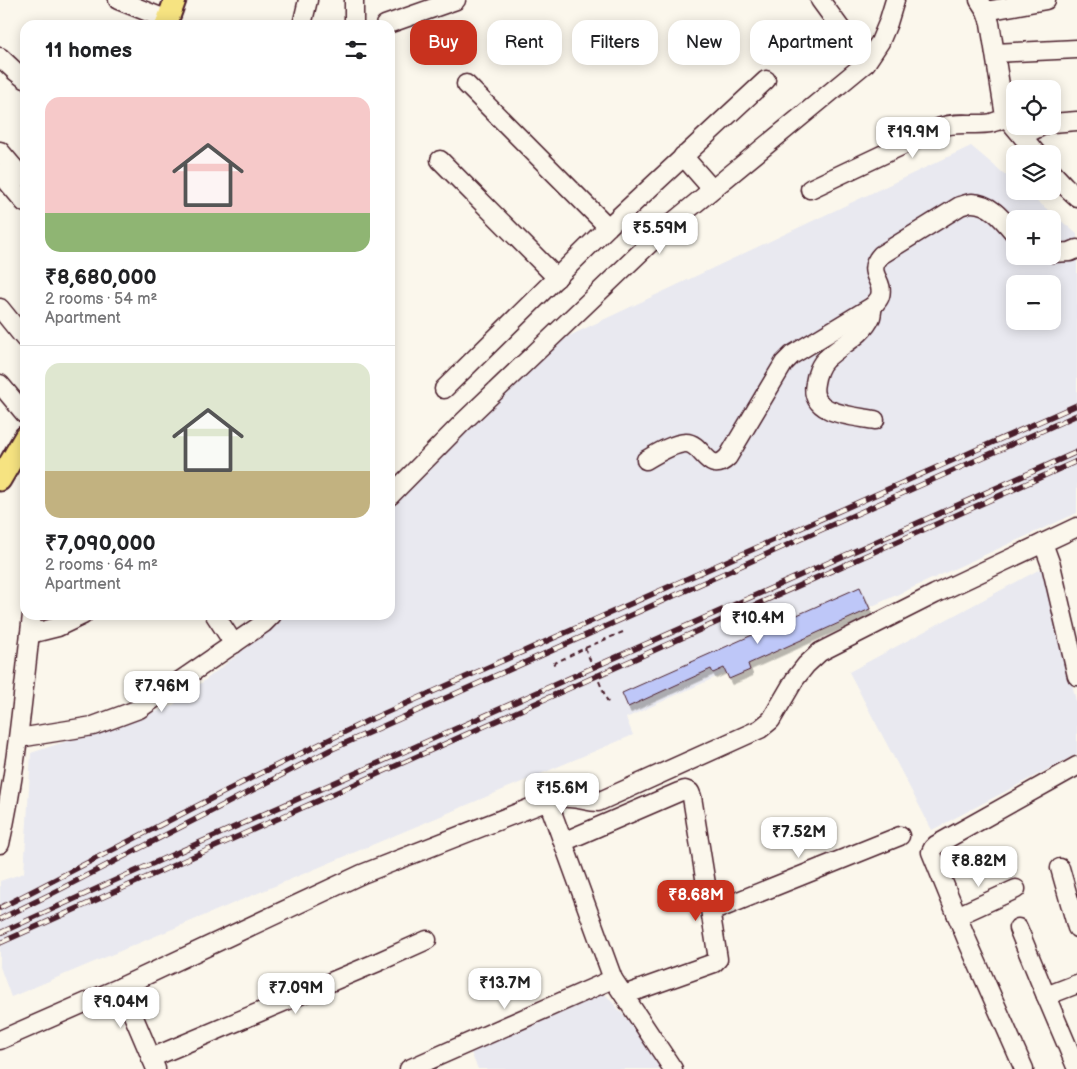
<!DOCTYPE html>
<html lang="en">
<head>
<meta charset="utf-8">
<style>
	:root { --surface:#fff; --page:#f2f2f2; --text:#202124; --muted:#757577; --line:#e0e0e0; --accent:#c8321e }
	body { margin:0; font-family:"Balsamiq Sans",sans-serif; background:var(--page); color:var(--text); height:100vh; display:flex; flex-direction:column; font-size:19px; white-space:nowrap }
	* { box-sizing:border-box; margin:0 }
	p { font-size:16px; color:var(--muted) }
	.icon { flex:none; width:28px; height:28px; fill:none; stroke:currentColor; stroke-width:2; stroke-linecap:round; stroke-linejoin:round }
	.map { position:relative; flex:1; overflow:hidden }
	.details { position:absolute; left:20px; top:20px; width:375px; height:600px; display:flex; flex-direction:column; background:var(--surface); border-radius:15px; box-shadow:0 2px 12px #0003 }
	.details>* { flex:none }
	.guide { position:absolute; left:410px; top:20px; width:475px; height:45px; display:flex; gap:10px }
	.controls { position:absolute; left:1006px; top:80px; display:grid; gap:10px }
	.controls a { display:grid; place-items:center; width:55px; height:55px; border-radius:10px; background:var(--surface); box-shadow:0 2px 12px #0003; font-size:25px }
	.price { position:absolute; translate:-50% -42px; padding:0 11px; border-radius:10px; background:#fff; color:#222; font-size:16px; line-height:32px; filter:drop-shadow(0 1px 2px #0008) }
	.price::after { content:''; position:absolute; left:50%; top:30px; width:15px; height:11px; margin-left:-8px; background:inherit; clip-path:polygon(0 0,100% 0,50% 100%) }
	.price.active { background:var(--accent); color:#fff }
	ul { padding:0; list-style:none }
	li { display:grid; align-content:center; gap:10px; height:265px; padding:0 25px }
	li+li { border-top:1px solid var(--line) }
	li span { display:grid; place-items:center; height:155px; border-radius:15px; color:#555 }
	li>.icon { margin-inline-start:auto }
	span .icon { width:90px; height:90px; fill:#fffc; stroke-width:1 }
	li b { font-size:21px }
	h2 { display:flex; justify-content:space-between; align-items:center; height:60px; padding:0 25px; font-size:21px }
	.chip { padding:0 18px; border-radius:15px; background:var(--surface); box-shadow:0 2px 12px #0003; font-size:18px; line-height:45px }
	.chip.active { background:var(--accent); color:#fff }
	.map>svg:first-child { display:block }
	.built { fill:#e9e9f0; fill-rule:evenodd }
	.building { fill:#bec7f8; stroke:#4a1f2b; filter:url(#shadow) }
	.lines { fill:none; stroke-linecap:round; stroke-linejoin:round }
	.minor-casing { stroke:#4a1f2b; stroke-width:21 }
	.major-casing { stroke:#4a1f2b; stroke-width:25 }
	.path { stroke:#4a1f2b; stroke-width:2; stroke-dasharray:5 4; stroke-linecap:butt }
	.minor { stroke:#fbf7ec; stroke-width:18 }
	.major { stroke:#f6e381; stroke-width:21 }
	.rail-casing { stroke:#4a1f2b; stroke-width:5.5 }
	.rail { stroke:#fbf7ec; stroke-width:4; stroke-dasharray:11; stroke-linecap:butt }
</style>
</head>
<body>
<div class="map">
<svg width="1077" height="1069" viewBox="0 0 1077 1069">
	<defs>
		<filter id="shadow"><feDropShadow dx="3" dy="5.5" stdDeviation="0" flood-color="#0004"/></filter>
	</defs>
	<rect width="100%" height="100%" fill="#fbf7ec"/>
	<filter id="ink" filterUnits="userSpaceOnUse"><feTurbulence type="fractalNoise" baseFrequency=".02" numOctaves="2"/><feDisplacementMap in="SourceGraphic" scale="10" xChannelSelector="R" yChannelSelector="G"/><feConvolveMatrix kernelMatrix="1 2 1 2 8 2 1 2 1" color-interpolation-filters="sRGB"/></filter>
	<g filter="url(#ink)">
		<g class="built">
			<path d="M971,146l44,37v8h10l52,43v279l-451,205 7,17 -622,262 -11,-30v-86l24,-8 7,-120 141,-47 102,-80 11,-11h105v-107l160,-163zM1015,219h37v37h-37zM1015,284h37v37h-37z"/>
			<polygon points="1044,567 1077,705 1077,754 932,830 849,672"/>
			<polygon points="598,986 668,1065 661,1069 478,1069 467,1044"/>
		</g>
		<polygon class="building" points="860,587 870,609 748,664 750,670 729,679 724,668 713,673 711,669 628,707 622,693"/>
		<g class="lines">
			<g class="minor-casing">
				<g id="minor">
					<polyline points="118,0 168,20"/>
					<polyline points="354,0 354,25"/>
					<polyline points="820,0 866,63"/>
					<polyline points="979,0 986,11 990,23 1004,110 1006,117 1037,154"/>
					<polyline points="986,11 1046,0"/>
					<polyline points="302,25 308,0"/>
					<polyline points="385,25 456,0"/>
					<polyline points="995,53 1077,49"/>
					<polyline points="0,57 16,72 25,79"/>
					<polyline points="466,84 608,227"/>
					<polyline points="1052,123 1077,121"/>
					<polyline points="1022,136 1042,126"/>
					<polyline points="0,151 22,177"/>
					<polyline points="683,156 712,189"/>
					<polyline points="440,160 557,278"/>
					<polyline points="1052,172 1065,186 1077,197"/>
					<polyline points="0,173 25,203"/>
					<path d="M810,189l131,-62c16,-6 33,-1 50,-4 5,-1 10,-3 15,-6"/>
					<polyline points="1052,253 1070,252 1077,249"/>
					<path d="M873,306c-1,3 -1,8 -2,11 -8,19 -31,28 -45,42 -6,5 -10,16 -11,24 -7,32 39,33 60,37"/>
					<polyline points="0,308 25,339"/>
					<polyline points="0,384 25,414"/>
					<polyline points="444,389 608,227 766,80"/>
					<path d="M646,460c10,-6 28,-17 40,-17 17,0 22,34 42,14l56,-94 8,-8 81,-49c2,-3 6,-6 7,-10 5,-17 -16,-22 1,-41l79,-49c4,-1 8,-3 12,-3 19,0 32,18 43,31"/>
					<polyline points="390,496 463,422 668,226 866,63 880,42 888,23 895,0"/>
					<polyline points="1043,543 1051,565 1077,676"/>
					<polyline points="215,615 234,644"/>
					<polyline points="30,634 58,627 83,615"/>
					<polyline points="19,738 93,726 139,709 264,623 272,615"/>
					<polyline points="548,801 613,979 673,1069"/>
					<polyline points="563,842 679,792 685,790 690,792 692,797 718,959 714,963 624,995"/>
					<path d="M0,844c17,-75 23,-152 32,-229"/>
					<polyline points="1060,868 1077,928"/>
					<polyline points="711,912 900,836"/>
					<polyline points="957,916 1016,889"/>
					<polyline points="1018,928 1046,996"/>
					<polyline points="1077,984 1046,996 1077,1069"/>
					<polyline points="121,987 156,1069"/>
					<path d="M0,1040l121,-53 241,-113 186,-73c7,-1 14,-4 21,-3 10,0 19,4 29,4l162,-73 11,-9 24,-41 11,-14 14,-13 115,-58 142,-67"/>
					<polyline points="151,1058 378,962 427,940"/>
					<polyline points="409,1069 613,979"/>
					<polyline points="1024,1069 967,940 931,852 933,848 936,845 1077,766"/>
				</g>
			</g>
			<g class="major-casing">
				<g id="major">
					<polyline points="166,25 175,0"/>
					<polyline points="0,480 25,437"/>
				</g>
			</g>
			<g class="path">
				<polyline points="585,648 609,705"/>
				<polyline points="553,664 585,648 623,632"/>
			</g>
			<use href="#minor" class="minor"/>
			<use href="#major" class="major"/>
			<g class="rail-casing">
				<g id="rail">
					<polyline points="0,908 255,776 367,721 1077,405"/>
					<polyline points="0,919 51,894 330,750 1077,415"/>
					<polyline points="0,933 118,879 1077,452"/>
					<polyline points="0,943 1077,461"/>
				</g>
			</g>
			<use href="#rail" class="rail"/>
		</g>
	</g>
</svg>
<div class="controls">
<a><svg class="icon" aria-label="locate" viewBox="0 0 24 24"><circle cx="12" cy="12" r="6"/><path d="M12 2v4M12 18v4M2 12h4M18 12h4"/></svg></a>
<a><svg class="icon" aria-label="layers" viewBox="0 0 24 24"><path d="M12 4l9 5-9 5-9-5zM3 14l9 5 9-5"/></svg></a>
<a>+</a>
<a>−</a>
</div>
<b class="price" style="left:913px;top:159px">₹19.9M</b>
<b class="price" style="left:660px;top:255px">₹5.59M</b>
<b class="price" style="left:758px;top:645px">₹10.4M</b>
<b class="price" style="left:162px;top:713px">₹7.96M</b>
<b class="price" style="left:562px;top:815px">₹15.6M</b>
<b class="price" style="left:799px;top:859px">₹7.52M</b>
<b class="price" style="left:979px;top:888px">₹8.82M</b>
<b class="price active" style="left:696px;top:922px">₹8.68M</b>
<b class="price" style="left:505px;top:1010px">₹13.7M</b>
<b class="price" style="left:296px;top:1015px">₹7.09M</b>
<b class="price" style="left:121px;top:1029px">₹9.04M</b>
<div class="guide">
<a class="chip active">Buy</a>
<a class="chip">Rent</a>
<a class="chip">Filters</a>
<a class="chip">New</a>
<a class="chip">Apartment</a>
</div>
<section class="details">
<h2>11 homes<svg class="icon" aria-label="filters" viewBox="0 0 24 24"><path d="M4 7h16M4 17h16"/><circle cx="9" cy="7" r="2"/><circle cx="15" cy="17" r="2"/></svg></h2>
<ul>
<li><span style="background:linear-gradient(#f6c9c9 75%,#8fb573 0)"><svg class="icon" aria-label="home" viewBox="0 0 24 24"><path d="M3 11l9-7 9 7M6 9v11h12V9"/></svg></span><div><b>₹8,680,000</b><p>2 rooms · 54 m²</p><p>Apartment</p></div></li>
<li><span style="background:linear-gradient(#dfe7d0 70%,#c2b280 0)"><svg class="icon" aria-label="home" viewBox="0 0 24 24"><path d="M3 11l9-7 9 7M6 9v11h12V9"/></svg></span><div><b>₹7,090,000</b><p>2 rooms · 64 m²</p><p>Apartment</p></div></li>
</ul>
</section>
</div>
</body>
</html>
